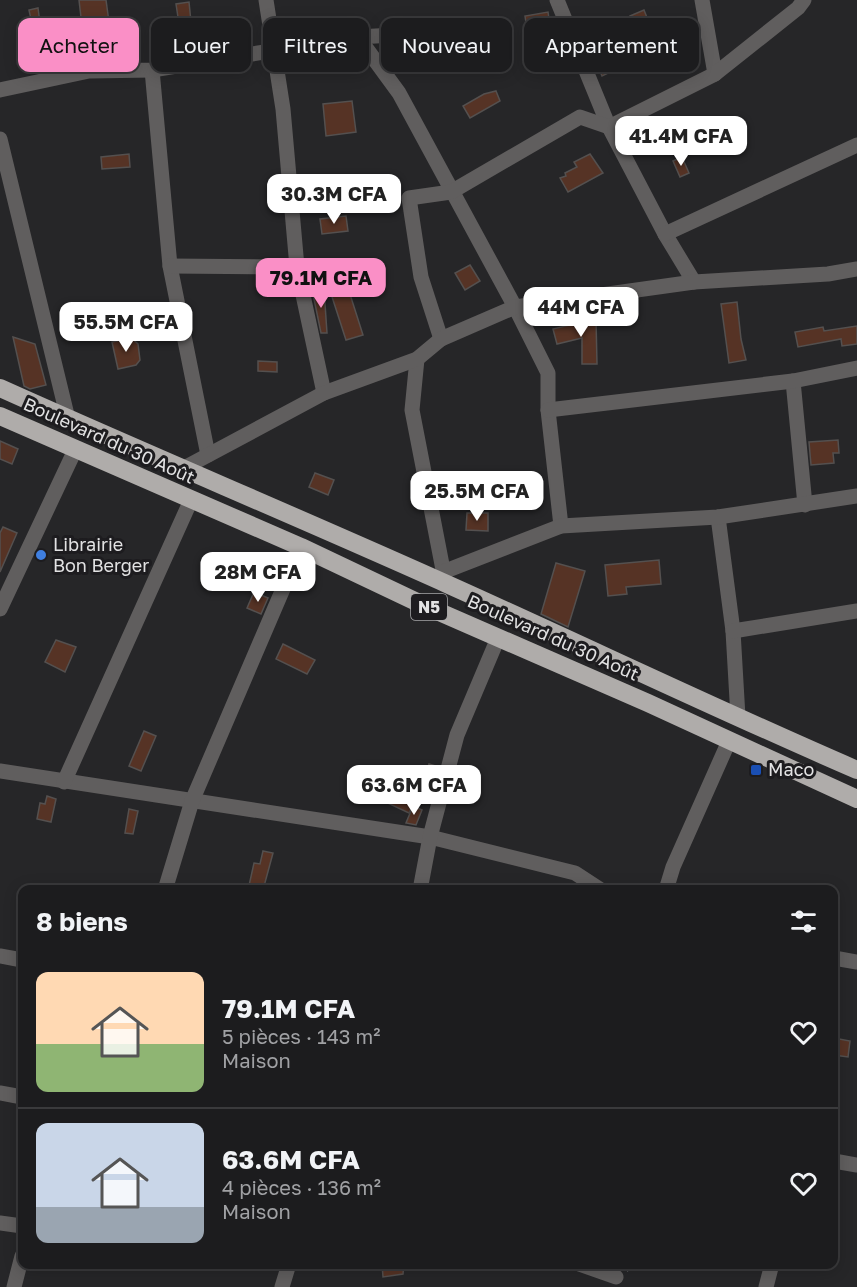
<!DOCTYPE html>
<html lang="fr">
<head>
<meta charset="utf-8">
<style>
	:root { --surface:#1c1c1e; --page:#252527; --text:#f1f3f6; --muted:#a0a1a4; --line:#3a3a3c; --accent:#fa8fc6 }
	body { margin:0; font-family:"Golos Text",sans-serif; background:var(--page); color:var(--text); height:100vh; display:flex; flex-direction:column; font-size:22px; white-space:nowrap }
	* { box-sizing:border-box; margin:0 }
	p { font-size:20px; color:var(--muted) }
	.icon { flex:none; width:33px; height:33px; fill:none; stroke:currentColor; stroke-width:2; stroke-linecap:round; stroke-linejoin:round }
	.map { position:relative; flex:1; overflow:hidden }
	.drawer { position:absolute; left:18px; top:885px; width:820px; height:384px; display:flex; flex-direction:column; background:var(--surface); border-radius:12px; box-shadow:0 3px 15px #0003,0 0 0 2px var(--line) }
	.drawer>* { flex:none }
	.hud { position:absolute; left:18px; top:18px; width:822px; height:54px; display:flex; gap:12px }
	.price { position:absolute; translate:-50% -51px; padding:0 14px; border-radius:12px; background:#fff; color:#222; font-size:20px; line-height:39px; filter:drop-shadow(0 2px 3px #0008) }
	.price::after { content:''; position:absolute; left:50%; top:36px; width:18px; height:14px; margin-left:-9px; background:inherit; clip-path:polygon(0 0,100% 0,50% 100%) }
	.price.selected { background:var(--accent); color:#111 }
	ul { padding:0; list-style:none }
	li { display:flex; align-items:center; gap:18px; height:150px; padding:0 18px }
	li+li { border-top:2px solid var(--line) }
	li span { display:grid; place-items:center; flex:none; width:168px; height:120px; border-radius:12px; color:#555 }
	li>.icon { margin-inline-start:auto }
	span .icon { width:72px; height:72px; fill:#fffc; stroke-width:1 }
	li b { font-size:26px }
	h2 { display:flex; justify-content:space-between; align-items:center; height:72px; padding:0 18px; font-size:26px }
	.pill { padding:0 21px; border-radius:12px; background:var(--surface); box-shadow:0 3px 15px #0003,0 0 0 2px var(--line); font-size:21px; line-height:54px }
	.pill.selected { background:var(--accent); color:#111 }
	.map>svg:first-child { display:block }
	.building { fill:#563325; stroke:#54504f; stroke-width:1.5 }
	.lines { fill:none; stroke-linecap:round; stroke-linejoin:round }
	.path { stroke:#777779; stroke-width:2; stroke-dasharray:3 4.5; stroke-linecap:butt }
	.minor { stroke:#605e5e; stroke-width:15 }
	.highway { stroke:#afacaa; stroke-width:18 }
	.shop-dot { fill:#3f7fe0; stroke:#1d1c1f; stroke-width:2 }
	.transit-dot { fill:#1a4fb4; stroke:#1d1c1f; stroke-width:2 }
	.labels { text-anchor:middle; stroke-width:6; stroke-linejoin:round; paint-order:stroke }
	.shield { fill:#1d1c1f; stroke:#a7a7a8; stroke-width:1.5 }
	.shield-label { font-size:16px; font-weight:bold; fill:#e2e2e3 }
	.street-label { font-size:18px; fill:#e2e2e3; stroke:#1d1c1f }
	.poi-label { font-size:18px; fill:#e2e2e3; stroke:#1d1c1f; text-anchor:start }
</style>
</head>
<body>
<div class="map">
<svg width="857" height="1287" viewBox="0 0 857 1287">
	<rect width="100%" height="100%" fill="#262628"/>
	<g class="building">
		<polygon points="79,0 106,0 109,22 82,26"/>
		<polygon points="189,2 191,22 179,24 176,4"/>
		<polygon points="38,8 40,23 32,24 29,10"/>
		<polygon points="644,10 654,35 684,23 689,36 685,37 688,43 662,54 664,58 650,64 630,16"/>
		<polygon points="548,12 550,25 527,29 525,16"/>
		<polygon points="466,37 468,51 459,53 457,39"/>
		<polygon points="609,53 613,60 627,54 631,62 602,76 595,59"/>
		<polygon points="496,91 500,101 470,118 463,106 484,94"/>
		<polygon points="352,101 356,132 326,136 323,104"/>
		<polygon points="129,154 130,167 102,169 101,157"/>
		<polygon points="590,154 603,173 568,192 560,178 566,176 565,173 577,167 574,162"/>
		<polygon points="682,157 689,173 680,177 673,161"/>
		<polygon points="346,216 348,231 322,234 320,219"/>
		<polygon points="470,265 480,281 465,290 455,273"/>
		<polygon points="341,266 363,335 346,340 324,272"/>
		<polygon points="312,289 324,289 327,333 321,333"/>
		<polygon points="737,302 741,339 746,360 729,363 721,304"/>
		<polygon points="586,319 596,319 597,364 582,364 582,338 557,344 553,329 586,321"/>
		<polygon points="857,326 857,344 842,346 841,339 798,347 795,332 823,327 824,331"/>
		<polygon points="13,337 35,344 46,385 30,389 24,386"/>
		<polygon points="131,338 138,344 140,360 136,365 118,369 112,342"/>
		<polygon points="258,361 277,362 277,372 258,371"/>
		<polygon points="838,440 839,453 833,453 834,463 811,465 809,442"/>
		<polygon points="0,441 18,449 12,464 0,459"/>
		<polygon points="315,473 334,480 328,495 309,487"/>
		<polygon points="467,513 488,513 488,531 466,530"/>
		<polygon points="3,527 17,533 0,572 0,533"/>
		<polygon points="267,560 275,563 270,577 261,573"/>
		<polygon points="659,560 661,584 626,587 627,594 608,596 605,565"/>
		<polygon points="556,563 585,571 568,627 541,614"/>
		<polygon points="254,592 268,598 261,614 247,608"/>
		<polygon points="56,640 76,647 65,672 45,662"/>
		<polygon points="283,644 315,660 307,674 276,659"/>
		<polygon points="144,731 156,736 141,771 129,766"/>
		<polygon points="429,764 439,767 433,787 423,784"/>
		<polygon points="384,789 414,802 409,813 379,799"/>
		<polygon points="47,796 56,799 51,822 37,819 40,803 45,804"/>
		<polygon points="413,806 422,810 416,825 406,823"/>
		<polygon points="129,809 138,811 133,834 125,833"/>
		<polygon points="263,851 273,853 263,890 248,890 254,863 260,864"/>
		<polygon points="834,1038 850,1041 848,1057 834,1055"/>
		<polygon points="382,1264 404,1264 403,1274 383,1277"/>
	</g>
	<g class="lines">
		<polyline class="path" points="627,1271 634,1264"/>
		<g class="minor">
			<polyline points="266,0 283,109 297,267 324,393"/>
			<polyline points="557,0 609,127 665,234 694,282"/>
			<polyline points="702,0 715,74"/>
			<polyline points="358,37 399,93 515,307 548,373 548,410 561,526"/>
			<polyline points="152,70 170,266 208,455"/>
			<polyline points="0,90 89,71 152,70 358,37 429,33"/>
			<polyline points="0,139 68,419"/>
			<polyline points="665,234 857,145"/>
			<polyline points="170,266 297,267"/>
			<polyline points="441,339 421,277 409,198 451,192 580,117 609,127 715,74 798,8 804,0"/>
			<polyline points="417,359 412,410 445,580"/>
			<polyline points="793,381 805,505"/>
			<polyline points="548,410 793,381 857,368"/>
			<polyline points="184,468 324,393 417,359 441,339 515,307 694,282 828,274 857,269"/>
			<polyline points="718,517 733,631 738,717"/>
			<polyline points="443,572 561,526 718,517 857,496"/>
			<polyline points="0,609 76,448"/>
			<polyline points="733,631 857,611"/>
			<polyline points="0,771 430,837 575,873 601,890"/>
			<polyline points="64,782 191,500"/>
			<polyline points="165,890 192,801 301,547"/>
			<polyline points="420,890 430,837 457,735 498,638"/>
			<polyline points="666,890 673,867 729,741"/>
			<polyline points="0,956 22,960"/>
			<polyline points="834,958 857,962"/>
			<polyline points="0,1093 22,1097"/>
			<polyline points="834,1161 857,1165"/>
			<polyline points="0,1223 22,1226"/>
			<polyline points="579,1264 616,1277"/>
			<polyline points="14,1287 22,1256"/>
			<polyline points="282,1287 289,1264"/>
			<polyline points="766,1287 772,1264"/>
		</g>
		<g class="highway">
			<path d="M0,388c149,67 300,130 449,197 136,61 271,126 408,185"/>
			<polyline points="0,416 301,547 421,604 648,703 857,799"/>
		</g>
	</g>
	<circle class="shop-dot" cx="41" cy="555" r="6"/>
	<rect class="transit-dot" x="750" y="764" width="12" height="12" rx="3"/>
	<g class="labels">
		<rect class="shield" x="411" y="594" width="36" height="26" rx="4.5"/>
		<g class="shield-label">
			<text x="429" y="613">N5</text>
		</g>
		<g class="street-label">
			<text transform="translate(109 441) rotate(24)" y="6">Boulevard du 30 Août</text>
			<text transform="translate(553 638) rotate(24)" y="6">Boulevard du 30 Août</text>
		</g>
		<g class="poi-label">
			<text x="53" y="551">Librairie<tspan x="53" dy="21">Bon Berger</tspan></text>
			<text x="768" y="776">Maco</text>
		</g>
	</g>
</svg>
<b class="price" style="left:681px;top:167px">41.4M CFA</b>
<b class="price" style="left:334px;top:225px">30.3M CFA</b>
<b class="price selected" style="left:321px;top:309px">79.1M CFA</b>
<b class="price" style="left:581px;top:338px">44M CFA</b>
<b class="price" style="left:126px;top:353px">55.5M CFA</b>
<b class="price" style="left:477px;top:522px">25.5M CFA</b>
<b class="price" style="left:258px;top:603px">28M CFA</b>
<b class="price" style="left:414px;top:816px">63.6M CFA</b>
<div class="hud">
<a class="pill selected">Acheter</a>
<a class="pill">Louer</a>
<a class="pill">Filtres</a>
<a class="pill">Nouveau</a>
<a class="pill">Appartement</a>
</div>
<section class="drawer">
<h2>8 biens<svg class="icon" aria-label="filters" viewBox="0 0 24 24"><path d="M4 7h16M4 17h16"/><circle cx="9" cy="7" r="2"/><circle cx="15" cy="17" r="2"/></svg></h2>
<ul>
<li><span style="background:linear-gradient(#ffd9b3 60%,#8fb573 0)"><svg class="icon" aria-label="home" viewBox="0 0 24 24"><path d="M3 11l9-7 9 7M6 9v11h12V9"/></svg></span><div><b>79.1M CFA</b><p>5 pièces · 143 m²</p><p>Maison</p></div><svg class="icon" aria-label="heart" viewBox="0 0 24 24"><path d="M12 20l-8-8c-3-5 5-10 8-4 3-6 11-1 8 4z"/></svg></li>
<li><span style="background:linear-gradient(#c9d6e8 70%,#9aa5b1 0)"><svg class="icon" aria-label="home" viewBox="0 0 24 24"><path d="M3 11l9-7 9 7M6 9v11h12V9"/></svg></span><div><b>63.6M CFA</b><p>4 pièces · 136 m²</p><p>Maison</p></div><svg class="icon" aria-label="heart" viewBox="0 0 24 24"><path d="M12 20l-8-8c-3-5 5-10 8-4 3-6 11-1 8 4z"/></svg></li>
</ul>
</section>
</div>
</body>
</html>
